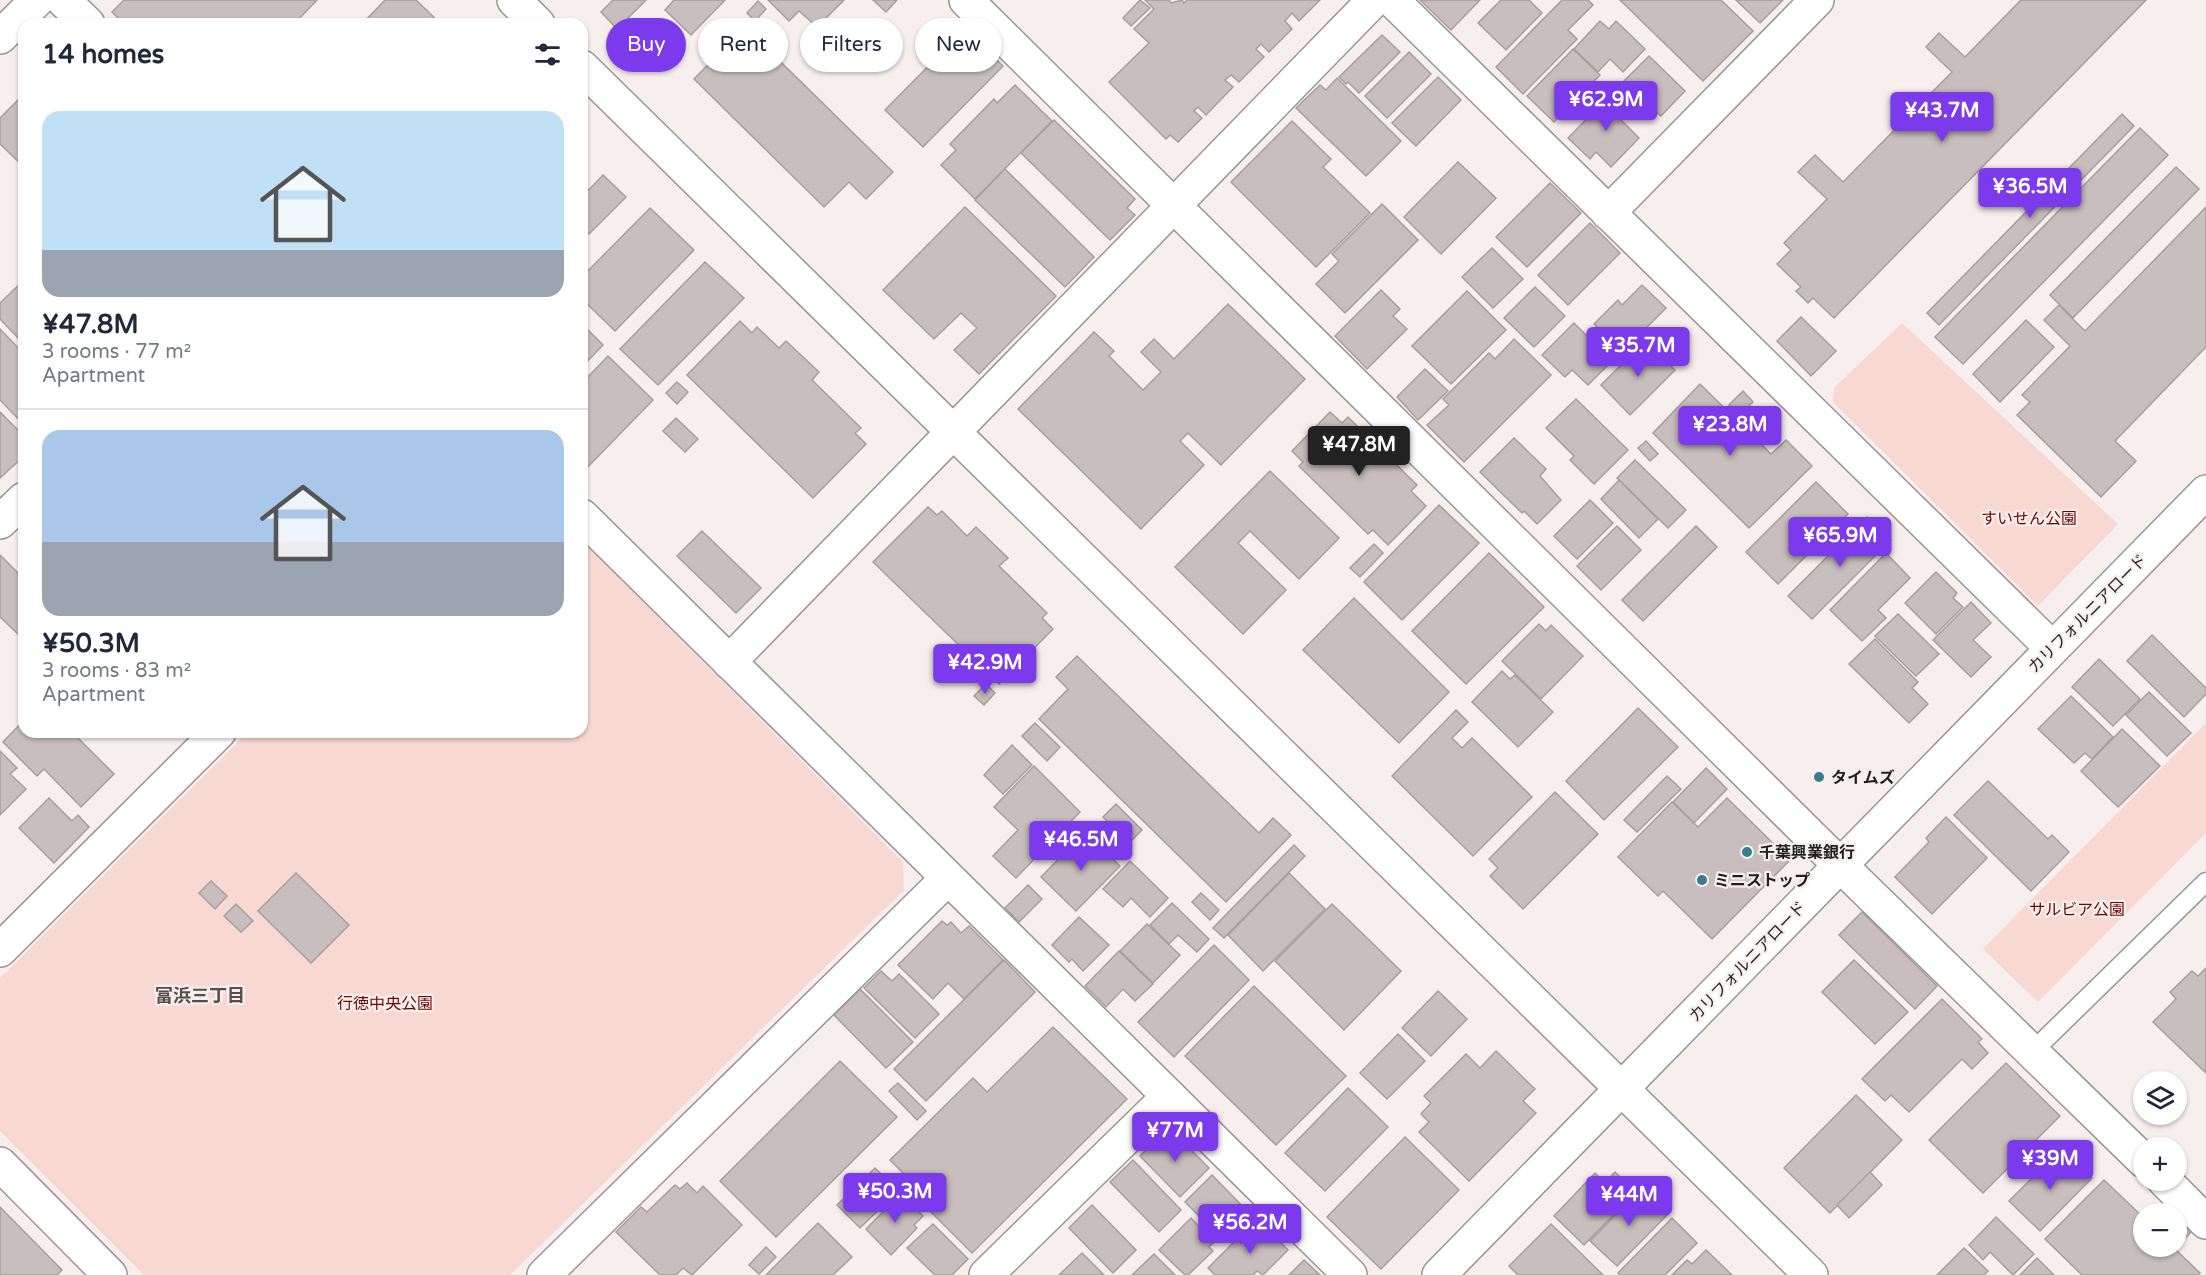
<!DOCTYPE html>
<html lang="en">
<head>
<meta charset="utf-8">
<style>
	:root { --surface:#fff; --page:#f6f6f7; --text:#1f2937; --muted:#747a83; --line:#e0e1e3; --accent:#7c3aed }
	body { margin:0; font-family:"Varela Round","Noto Sans JP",sans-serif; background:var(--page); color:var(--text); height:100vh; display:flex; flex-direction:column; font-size:22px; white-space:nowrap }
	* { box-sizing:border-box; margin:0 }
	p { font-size:20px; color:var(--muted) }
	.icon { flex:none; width:33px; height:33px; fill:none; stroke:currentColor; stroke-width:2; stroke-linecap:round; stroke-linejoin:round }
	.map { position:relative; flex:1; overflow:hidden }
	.side { position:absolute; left:18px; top:18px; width:570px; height:720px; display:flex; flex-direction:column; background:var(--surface); border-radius:18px; box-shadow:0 2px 4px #0004 }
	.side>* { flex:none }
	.guide { position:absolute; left:606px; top:18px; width:570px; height:54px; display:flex; gap:12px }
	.buttons { position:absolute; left:2133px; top:1071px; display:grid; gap:12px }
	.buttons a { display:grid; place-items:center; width:54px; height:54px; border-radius:50%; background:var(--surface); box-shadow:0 2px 4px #0004; font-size:30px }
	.price { position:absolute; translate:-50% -51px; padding:0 14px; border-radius:6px; background:var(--accent); color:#fff; font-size:20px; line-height:39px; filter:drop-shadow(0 2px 3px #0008) }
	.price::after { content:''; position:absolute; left:50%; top:36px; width:18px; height:14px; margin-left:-9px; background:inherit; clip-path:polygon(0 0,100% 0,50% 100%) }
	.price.selected { background:#222; color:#fff }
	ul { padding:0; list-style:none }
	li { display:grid; align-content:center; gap:12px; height:318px; padding:0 24px }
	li+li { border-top:2px solid var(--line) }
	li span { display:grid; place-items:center; height:186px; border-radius:18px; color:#555 }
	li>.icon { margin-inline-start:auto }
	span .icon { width:108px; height:108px; fill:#fffc; stroke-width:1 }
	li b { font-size:26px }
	h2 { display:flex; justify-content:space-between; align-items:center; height:72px; padding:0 24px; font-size:26px }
	.pill { padding:0 21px; border-radius:27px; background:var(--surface); box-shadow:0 2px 4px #0004; font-size:21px; line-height:54px }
	.pill.selected { background:var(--accent); color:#fff }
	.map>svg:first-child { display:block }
	.green { fill:#f7d8d2 }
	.building { fill:#c7bebd; stroke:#a79f9e; stroke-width:1.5 }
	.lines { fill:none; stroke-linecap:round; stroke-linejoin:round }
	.lane-casing { stroke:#9c9493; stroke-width:21 }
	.street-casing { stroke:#9c9493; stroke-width:36 }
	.secondary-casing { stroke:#9c9493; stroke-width:36 }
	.lane { stroke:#fff; stroke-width:18 }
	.street { stroke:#fff; stroke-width:33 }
	.secondary { stroke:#fff; stroke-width:33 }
	.poi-dot { fill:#377d8a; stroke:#f7efed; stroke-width:2 }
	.labels { text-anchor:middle; stroke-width:4.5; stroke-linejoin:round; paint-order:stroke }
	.park-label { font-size:16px; fill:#6d0700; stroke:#f7efed }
	.street-label { font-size:16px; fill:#211e1e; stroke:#f7efed }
	.poi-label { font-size:16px; font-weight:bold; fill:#211e1e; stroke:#f7efed; text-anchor:start }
	.neighbourhood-label { font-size:18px; font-weight:bold; fill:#544d4b; stroke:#f7efed }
</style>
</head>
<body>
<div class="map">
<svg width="2206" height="1275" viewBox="0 0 2206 1275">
	<rect width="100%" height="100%" fill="#f7efed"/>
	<g class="green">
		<polygon points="1902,323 2118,524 2038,606 1833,402 1834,388"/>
		<polygon points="582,541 903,862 904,890 510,1275 144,1275 0,1131 0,978 248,732 582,732"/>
		<polygon points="2206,723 2206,833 2038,1002 1983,949"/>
	</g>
	<g class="building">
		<polygon points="124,0 317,0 294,24 124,24 112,12"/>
		<polygon points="385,0 416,0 441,24 362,24"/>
		<polygon points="613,0 646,0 617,29 601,12"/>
		<polygon points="674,0 725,0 691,35 665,10"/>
		<polygon points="768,0 844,0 817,27 799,11 789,21"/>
		<polygon points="873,0 897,0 886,12"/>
		<polygon points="1140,0 1150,8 1131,26 1123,18"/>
		<polygon points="1145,0 1169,0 1171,3 1182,0 1184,3 1187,0 1320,0 1299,21 1292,13 1285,21 1292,29 1269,52 1261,44 1256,49 1264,57 1239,82 1231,75 1225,80 1233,87 1206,115 1198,107 1194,111 1202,118 1178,142 1170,135 1166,139 1109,82 1149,43 1134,29 1154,9"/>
		<polygon points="1420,0 1480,0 1451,30"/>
		<polygon points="1501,0 1529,0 1542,13 1506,50 1478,23"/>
		<polygon points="1562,0 1588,0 1593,5 1568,30 1577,39 1523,94 1496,67"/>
		<polygon points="1620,0 1721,0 1753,31 1703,81"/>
		<polygon points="1736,0 1783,0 1760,23"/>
		<polygon points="2021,0 2146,0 1834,318 1813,298 1808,303 1796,291 1801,287 1777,264 1791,250 1784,243 1827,199 1798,172 1815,155 1843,182 1952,72 1926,47 1939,33 1965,57"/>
		<polygon points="758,1 766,9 755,21 747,13"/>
		<polygon points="629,18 640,29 630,40 619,29"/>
		<polygon points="1600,21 1609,29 1616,21 1645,49 1623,72 1610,59 1598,72 1574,49"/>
		<polygon points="745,27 893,172 866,199 849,182 824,207 694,79"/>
		<polygon points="965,29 1003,66 923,147 885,110"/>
		<polygon points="1382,35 1400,52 1359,93 1348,82 1346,84 1339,77"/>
		<polygon points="1573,49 1600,75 1554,122 1527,96"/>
		<polygon points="1409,52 1431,74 1387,118 1365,96"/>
		<polygon points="1649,56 1685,91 1661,116 1654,110 1648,116 1618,87"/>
		<polygon points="1438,77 1461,100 1416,146 1392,123"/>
		<polygon points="1337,78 1401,141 1366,176 1296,108 1320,85 1326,90"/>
		<polygon points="1015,85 1052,121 975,199 941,165 956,150 950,144 994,99 997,103"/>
		<polygon points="1613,92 1631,109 1621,120 1639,138 1611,167 1596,152 1590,159 1568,138"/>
		<polygon points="24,94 24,167 0,144 0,118"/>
		<polygon points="2122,114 2134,126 1939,325 1927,313"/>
		<polygon points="1054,120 1135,199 1127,208 1135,215 1110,240 1021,153"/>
		<polygon points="1292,121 1331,159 1323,167 1370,213 1316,267 1231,182"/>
		<polygon points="2140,128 2168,155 1963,364 1935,337"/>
		<polygon points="1458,162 1496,198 1441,254 1404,217"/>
		<polygon points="2176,167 2199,189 2073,318 2050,295"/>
		<polygon points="1005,169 1094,257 1065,287 975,200"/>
		<polygon points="603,175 626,197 589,234 582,227 582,197"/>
		<polygon points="1550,183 1581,213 1527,267 1496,237"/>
		<polygon points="1382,204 1418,240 1345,313 1316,284 1339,261 1332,254"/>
		<polygon points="965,207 1056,296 979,374 954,350 977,328 961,313 934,339 883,290"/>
		<polygon points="2206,207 2206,347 2115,441 2136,461 2101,497 2017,415 2030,402 2022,395 2070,346 2044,320 2059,305 2085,331"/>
		<polygon points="650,208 694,250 615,331 582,299 582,277"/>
		<polygon points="1590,223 1620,253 1568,305 1538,275"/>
		<polygon points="1492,248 1523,279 1493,308 1462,277"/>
		<polygon points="705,262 744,298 658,385 620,349"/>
		<polygon points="23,281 24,332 18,338 0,319 0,303"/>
		<polygon points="1642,285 1666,308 1622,352 1594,324 1618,300 1622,305"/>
		<polygon points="1535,287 1565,316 1534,347 1504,318"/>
		<polygon points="1381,290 1400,309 1393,316 1407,329 1367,369 1335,336"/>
		<polygon points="1467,291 1506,330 1451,384 1412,346"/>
		<polygon points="1228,304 1305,379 1221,465 1188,433 1180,441 1204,465 1141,529 1018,409 1094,332 1114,351 1109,356 1143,390 1161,372 1141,352 1154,339 1174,359"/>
		<polygon points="1801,317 1836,351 1811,376 1777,341"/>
		<polygon points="2026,320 2054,347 2000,402 1973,374"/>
		<polygon points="740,321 752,333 757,327 779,348 786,341 819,372 812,380 861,428 855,433 866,444 813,498 687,375"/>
		<polygon points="1574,323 1612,361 1588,385 1572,370 1565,377 1542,355"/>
		<polygon points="582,324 603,345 582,367"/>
		<polygon points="0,329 24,354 24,425 0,400"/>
		<polygon points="1514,339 1551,375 1464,462 1427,425 1449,405 1443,399 1489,353 1495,359"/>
		<polygon points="1645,341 1675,370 1630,415 1601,385"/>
		<polygon points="608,356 653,400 582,473 582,383"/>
		<polygon points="1425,369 1448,391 1418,420 1397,397"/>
		<polygon points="677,382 688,392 677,404 666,393"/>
		<polygon points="1700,384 1771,454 1786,440 1812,466 1749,528 1653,433"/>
		<polygon points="1743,391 1753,402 1740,415 1729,405"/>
		<polygon points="1576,399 1628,450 1594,484 1570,460 1574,456 1546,428"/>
		<polygon points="1759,407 1767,416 1754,430 1746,421"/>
		<polygon points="0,412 24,436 24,456 0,478"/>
		<polygon points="1330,412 1342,423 1348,417 1417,485 1411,491 1426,506 1388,545 1373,530 1368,534 1299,466 1303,462 1292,451"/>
		<polygon points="676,418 698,439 685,452 663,431"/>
		<polygon points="1514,438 1546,469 1540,476 1561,500 1537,524 1524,511 1522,513 1480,472"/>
		<polygon points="1646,441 1658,454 1650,461 1638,448"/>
		<polygon points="1635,460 1686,510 1668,528 1617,478"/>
		<polygon points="1270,471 1339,538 1299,579 1250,531 1238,543 1286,590 1243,634 1175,567"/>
		<polygon points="1619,480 1658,519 1639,538 1601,499"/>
		<polygon points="1816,482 1848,514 1778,584 1746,552"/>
		<polygon points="1590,500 1613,523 1577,559 1554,536"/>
		<polygon points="1439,505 1479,543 1402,620 1364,582"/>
		<polygon points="928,507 937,515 942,511 967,536 976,527 1008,558 999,566 1047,613 1042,618 1053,629 999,684 873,562"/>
		<polygon points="1867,517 1891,540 1812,619 1788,596"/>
		<polygon points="1617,526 1641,550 1601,590 1577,566"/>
		<polygon points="1696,526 1717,547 1643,621 1622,600"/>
		<polygon points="702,531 761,588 736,613 677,556"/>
		<polygon points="1374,544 1383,553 1360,577 1350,568"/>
		<polygon points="1489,553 1544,607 1466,684 1412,631"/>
		<polygon points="1886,553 1910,578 1878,610 1886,618 1862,641 1830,610"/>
		<polygon points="0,555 24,579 24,632 20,636 0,617"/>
		<polygon points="1936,572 1957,593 1953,598 1963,607 1936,634 1905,603"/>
		<polygon points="1354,598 1449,692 1399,743 1303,650"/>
		<polygon points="1971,602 1991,623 1973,640 1991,657 1971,677 1933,640"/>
		<polygon points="1898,614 1939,654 1916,676 1875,636"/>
		<polygon points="1539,624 1546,631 1551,625 1583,656 1541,699 1502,661"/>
		<polygon points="2152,635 2206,688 2206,694 2184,717 2127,661"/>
		<polygon points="1875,639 1918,682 1912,688 1928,704 1909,723 1849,664"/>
		<polygon points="1077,656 1259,833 1273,818 1291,835 1226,902 1039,719 1068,689 1056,677"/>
		<polygon points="2099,659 2140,699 2113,726 2072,687"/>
		<polygon points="1502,671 1510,679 1515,675 1553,712 1518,747 1472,702"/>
		<polygon points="986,684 995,693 984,705 974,696"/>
		<polygon points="2149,692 2191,733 2167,756 2126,715"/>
		<polygon points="2071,696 2113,737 2092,759 2085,753 2074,763 2038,729"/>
		<polygon points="1638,708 1678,747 1604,820 1566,781"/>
		<polygon points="1456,710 1468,722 1452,738 1462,748 1472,738 1532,797 1473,856 1392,776"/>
		<polygon points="24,720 24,732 72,732 114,774 81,807 44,769 37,776 3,742"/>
		<polygon points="1035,723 1060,747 1047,761 1022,736"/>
		<polygon points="2122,729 2160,766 2118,807 2081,771"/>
		<polygon points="1012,745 1032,765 1003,794 984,775"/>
		<polygon points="0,751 17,768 10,774 26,789 0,815"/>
		<polygon points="1034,766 1080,812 1016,878 993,856 1018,830 994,807"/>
		<polygon points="1706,768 1727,789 1694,823 1673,802"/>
		<polygon points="1667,776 1681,789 1637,832 1624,820"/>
		<polygon points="1988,781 2048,839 2052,835 2069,852 2031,891 1954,815"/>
		<polygon points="1555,792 1598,834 1523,909 1490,876 1498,868 1489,859"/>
		<polygon points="49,798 72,821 78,815 89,827 54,863 19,828"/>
		<polygon points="1727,798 1790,860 1712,939 1663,891 1658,896 1618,857 1672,802 1698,827"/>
		<polygon points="1116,804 1142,830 1129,843 1103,817"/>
		<polygon points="1946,817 1987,858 1932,914 1895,877 1929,842 1926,838"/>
		<polygon points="1085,832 1120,866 1076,911 1041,877"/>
		<polygon points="1294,845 1305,856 1224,938 1213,928"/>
		<polygon points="1130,861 1168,898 1150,917 1131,898 1123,907 1103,889"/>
		<polygon points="296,873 349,925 311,963 258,911"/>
		<polygon points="1289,873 1325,909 1263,971 1228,935"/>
		<polygon points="211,881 227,896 215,909 199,893"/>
		<polygon points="1028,885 1042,899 1019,922 1005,908"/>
		<polygon points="1201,893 1219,910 1210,920 1192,902"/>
		<polygon points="1172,903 1209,939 1197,952 1178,935 1169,944 1150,925"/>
		<polygon points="236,904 253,921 241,932 224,916"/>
		<polygon points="1332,904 1401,971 1344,1030 1275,961"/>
		<polygon points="1862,912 1937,986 1915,1009 1839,935"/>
		<polygon points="1079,917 1109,945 1083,971 1072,959 1069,962 1052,945"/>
		<polygon points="942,921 947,925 951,922 961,933 969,926 1003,960 964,999 948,983 933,999 898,965"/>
		<polygon points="1147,924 1180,955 1153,983 1120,951"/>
		<polygon points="1214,945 1249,980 1174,1057 1138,1022"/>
		<polygon points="1119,951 1153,984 1135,1001 1123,989 1106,1007 1085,986"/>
		<polygon points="1004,960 1035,992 926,1101 894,1069"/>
		<polygon points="1854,960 1908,1012 1875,1044 1822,992"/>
		<polygon points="2206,968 2206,1073 2153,1022 2176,999 2170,992 2192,971 2198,976"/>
		<polygon points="881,971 892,981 899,974 939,1014 915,1038 864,988"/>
		<polygon points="1254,986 1346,1076 1276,1145 1185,1056"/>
		<polygon points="860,989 913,1042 886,1068 834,1015"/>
		<polygon points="1438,991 1467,1019 1431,1056 1402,1028"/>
		<polygon points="1942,999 1982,1039 1978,1042 1988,1053 1972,1069 1962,1059 1909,1112 1891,1095 1885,1101 1862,1079"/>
		<polygon points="1053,1027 1127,1099 972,1253 910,1191 916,1186 890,1160 973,1078 987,1092"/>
		<polygon points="1398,1034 1425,1061 1387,1099 1360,1073"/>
		<polygon points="1496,1051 1535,1089 1523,1101 1536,1113 1469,1181 1419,1132 1429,1122 1421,1114 1431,1103 1424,1096 1466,1054 1480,1068"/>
		<polygon points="840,1061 897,1117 776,1237 720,1181"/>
		<polygon points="2006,1063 2060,1116 1983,1193 1929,1140"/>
		<polygon points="898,1083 926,1111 917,1120 889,1091"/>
		<polygon points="1348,1088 1388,1127 1325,1191 1285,1153"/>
		<polygon points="1856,1095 1902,1140 1830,1213 1784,1168"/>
		<polygon points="1161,1135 1178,1137 1209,1168 1180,1197 1140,1156"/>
		<polygon points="1405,1137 1459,1190 1381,1269 1327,1217"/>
		<polygon points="2072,1158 2092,1178 2040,1231 2009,1201 2050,1160 2054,1164 2060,1159 2065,1165"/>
		<polygon points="1133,1160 1181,1210 1159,1232 1110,1182"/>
		<polygon points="875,1168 898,1191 860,1228 837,1205"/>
		<polygon points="1615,1172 1636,1192 1584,1245 1554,1216 1595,1173 1605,1183"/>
		<polygon points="1870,1172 1882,1185 1849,1218 1837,1205"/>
		<polygon points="1212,1175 1250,1214 1223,1240 1185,1202"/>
		<polygon points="2104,1180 2144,1218 2144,1246 2176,1246 2177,1219 2191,1232 2175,1249 2200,1273 2198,1275 2082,1275 2045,1239"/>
		<polygon points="687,1183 697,1193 703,1186 742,1225 692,1275 683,1268 676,1275 660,1275 616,1232 641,1207 647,1212 675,1185 680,1189"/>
		<polygon points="1642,1188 1668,1214 1617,1266 1590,1241"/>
		<polygon points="901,1194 923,1216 914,1225 917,1228 891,1255 866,1229"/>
		<polygon points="1092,1205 1136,1250 1113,1273 1069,1228"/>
		<polygon points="0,1207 62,1270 57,1275 0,1275"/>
		<polygon points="1996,1217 2034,1254 2013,1275 1990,1252 1983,1260 1969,1245"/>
		<polygon points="1191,1218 1214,1242 1209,1247 1213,1251 1188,1275 1185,1275 1159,1250"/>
		<polygon points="1672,1218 1697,1243 1665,1275 1620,1275 1618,1273"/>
		<polygon points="818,1223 852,1257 833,1275 766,1275"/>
		<polygon points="1262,1223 1288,1250 1263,1275 1257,1271 1253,1275 1215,1275 1208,1268 1237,1239 1241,1243"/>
		<polygon points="933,1224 968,1259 952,1275 935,1275 907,1248"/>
		<polygon points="1551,1224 1603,1275 1518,1275 1509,1266"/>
		<polygon points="766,1247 776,1257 759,1274 749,1265"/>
		<polygon points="1964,1248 1988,1271 1984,1275 1937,1275"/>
		<polygon points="1706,1250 1732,1275 1672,1275 1687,1260 1692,1264"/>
		<polygon points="1082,1253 1104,1275 1059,1275"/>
		<polygon points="1154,1254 1175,1275 1132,1275"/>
		<polygon points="2037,1258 2054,1275 2020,1275"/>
		<polygon points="1304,1260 1320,1275 1289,1275"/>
	</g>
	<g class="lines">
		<g class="lane-casing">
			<polyline id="lane" points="2031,1053 2206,882"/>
		</g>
		<g class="street-casing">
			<g id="street">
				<polyline points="63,0 88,24"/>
				<polyline points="966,0 1841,866 2144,1161"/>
				<polyline points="1392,0 2052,648"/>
				<polyline points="0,37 37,0"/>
				<polyline points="1608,213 1817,0"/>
				<polyline points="582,516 1350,1275"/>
				<polyline points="0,522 24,499"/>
				<polyline points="729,662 1374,0"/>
				<polyline points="0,950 219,732"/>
				<polyline points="0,1164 110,1275"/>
				<polyline points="2164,1180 2206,1222"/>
				<polyline points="544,1275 948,878"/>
				<polyline points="986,1275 1169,1096"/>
			</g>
		</g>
		<g class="secondary-casing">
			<g id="secondary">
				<polyline points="514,0 538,24"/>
				<polyline points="582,67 1811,1275"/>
				<polyline points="1439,1275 2206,492"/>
			</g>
		</g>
		<use href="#lane" class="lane"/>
		<use href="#street" class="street"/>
		<use href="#secondary" class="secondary"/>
	</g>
	<g class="poi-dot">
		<circle cx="1819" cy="777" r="6"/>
		<circle cx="1747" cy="852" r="6"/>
		<circle cx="1702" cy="880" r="6"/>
	</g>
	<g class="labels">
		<g class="park-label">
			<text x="2029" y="524">すいせん公園</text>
			<text x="2077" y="915">サルビア公園</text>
			<text x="385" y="1009">行徳中央公園</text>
		</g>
		<g class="street-label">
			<text transform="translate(2087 613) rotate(-45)" y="6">カリフォルニアロード</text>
			<text transform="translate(1747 961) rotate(-46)" y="6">カリフォルニアロード</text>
		</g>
		<g class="poi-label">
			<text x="1831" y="783">タイムズ</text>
			<text x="1759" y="858">千葉興業銀行</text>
			<text x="1714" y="886">ミニストップ</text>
		</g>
		<g class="neighbourhood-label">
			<text x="200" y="1002">富浜三丁目</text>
		</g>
	</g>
</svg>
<div class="buttons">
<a><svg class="icon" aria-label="layers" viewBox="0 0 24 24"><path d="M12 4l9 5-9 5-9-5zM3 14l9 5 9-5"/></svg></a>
<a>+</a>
<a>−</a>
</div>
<b class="price" style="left:1606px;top:132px">¥62.9M</b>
<b class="price" style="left:1942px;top:143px">¥43.7M</b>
<b class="price" style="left:2030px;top:219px">¥36.5M</b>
<b class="price" style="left:1638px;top:378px">¥35.7M</b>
<b class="price" style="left:1730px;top:457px">¥23.8M</b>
<b class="price selected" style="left:1359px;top:477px">¥47.8M</b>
<b class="price" style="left:1840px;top:568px">¥65.9M</b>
<b class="price" style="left:985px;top:695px">¥42.9M</b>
<b class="price" style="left:1081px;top:872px">¥46.5M</b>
<b class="price" style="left:1175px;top:1163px">¥77M</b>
<b class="price" style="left:2050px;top:1191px">¥39M</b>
<b class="price" style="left:895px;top:1224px">¥50.3M</b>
<b class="price" style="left:1629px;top:1227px">¥44M</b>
<b class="price" style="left:1250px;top:1255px">¥56.2M</b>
<div class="guide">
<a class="pill selected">Buy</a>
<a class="pill">Rent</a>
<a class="pill">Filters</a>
<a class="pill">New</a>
</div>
<section class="side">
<h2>14 homes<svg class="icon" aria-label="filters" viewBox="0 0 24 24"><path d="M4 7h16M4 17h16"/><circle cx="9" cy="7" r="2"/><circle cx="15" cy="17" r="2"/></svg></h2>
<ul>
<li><span style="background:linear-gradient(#bfe0f5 75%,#9aa5b1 0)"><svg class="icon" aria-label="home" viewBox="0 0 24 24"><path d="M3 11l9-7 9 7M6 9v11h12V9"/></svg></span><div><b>¥47.8M</b><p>3 rooms · 77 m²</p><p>Apartment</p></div></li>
<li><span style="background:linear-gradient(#a9c7e8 60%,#9aa5b1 0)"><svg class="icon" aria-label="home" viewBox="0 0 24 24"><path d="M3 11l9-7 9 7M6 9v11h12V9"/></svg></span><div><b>¥50.3M</b><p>3 rooms · 83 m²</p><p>Apartment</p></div></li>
</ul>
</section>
</div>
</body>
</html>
